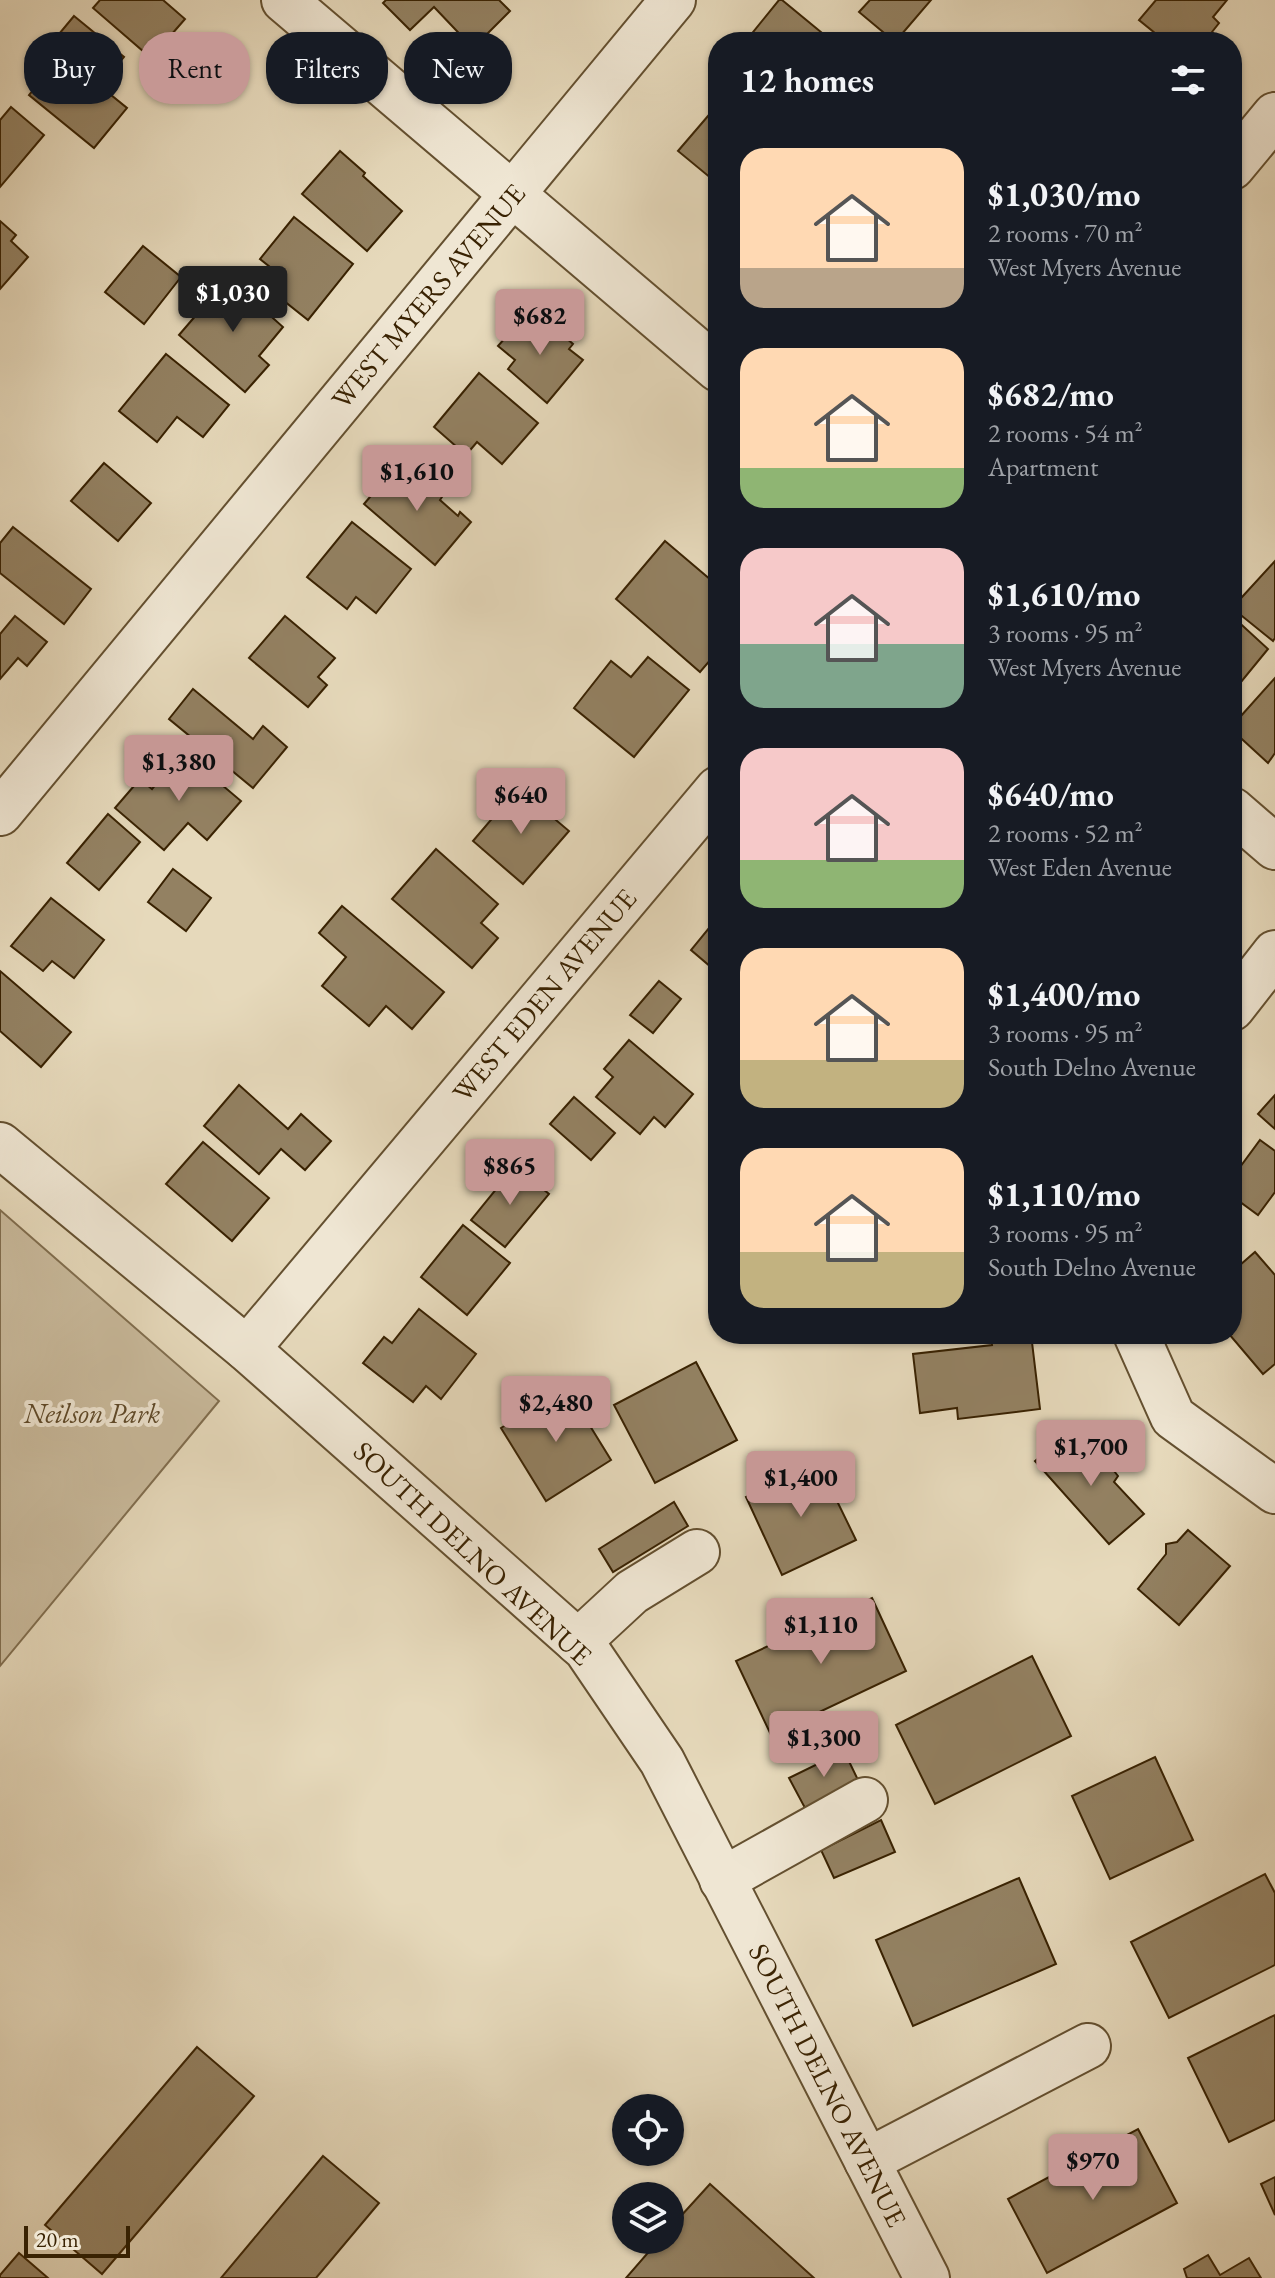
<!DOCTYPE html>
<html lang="en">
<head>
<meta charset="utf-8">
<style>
	:root { --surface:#171b24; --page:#20242c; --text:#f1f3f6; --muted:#9ea1a6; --accent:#c59692 }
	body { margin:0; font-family:"EB Garamond",serif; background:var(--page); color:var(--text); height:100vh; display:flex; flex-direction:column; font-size:30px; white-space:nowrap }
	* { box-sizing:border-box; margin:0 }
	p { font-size:26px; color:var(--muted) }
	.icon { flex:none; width:44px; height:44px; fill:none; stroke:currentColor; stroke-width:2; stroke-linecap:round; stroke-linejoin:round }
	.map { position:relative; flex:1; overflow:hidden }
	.details { position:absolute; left:708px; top:32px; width:534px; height:1312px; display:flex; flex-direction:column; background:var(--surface); border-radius:32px; box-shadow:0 2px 6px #0004 }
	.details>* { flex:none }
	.guide { position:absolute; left:24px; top:32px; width:564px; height:72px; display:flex; gap:16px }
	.controls { position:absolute; left:612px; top:2094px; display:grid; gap:16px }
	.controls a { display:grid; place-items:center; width:72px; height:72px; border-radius:50%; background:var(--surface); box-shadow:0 2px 6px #0004; font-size:40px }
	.scale { position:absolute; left:24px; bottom:20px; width:106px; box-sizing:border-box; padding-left:8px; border:4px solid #392202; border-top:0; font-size:22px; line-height:28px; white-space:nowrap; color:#392202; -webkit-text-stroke:6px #efe6d3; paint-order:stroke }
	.price { position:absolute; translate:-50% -68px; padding:0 18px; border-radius:8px; background:var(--accent); color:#111; font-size:26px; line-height:52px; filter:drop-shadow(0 2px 4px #0008) }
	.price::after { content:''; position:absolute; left:50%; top:48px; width:24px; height:18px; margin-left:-12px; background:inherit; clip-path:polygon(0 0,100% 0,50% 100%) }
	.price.current { background:#222; color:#fff }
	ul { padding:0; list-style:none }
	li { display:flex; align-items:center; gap:24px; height:200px; padding:0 32px }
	li span { display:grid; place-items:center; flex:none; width:224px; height:160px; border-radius:24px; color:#555 }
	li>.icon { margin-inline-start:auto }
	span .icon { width:96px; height:96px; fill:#fffc; stroke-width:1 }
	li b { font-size:34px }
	h2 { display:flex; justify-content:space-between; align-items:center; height:96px; padding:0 32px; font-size:34px }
	.tag { padding:0 28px; border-radius:32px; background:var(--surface); box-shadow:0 2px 6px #0004; font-size:28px; line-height:72px }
	.tag.current { background:var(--accent); color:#111 }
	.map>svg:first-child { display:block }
	.green { fill:#c9ba9c; stroke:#816e4f; stroke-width:2 }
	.building { fill:#938162; stroke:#392202; stroke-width:2 }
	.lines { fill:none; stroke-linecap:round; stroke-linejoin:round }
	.minor-casing { stroke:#645030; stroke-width:48 }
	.minor { stroke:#efe6d3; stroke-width:44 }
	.labels { text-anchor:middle; stroke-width:8; stroke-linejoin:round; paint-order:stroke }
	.street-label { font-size:28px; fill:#392202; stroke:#efe6d3 }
	.park-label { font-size:28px; font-style:italic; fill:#5d4828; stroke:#efe6d3 }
</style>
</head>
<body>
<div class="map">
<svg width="1275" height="2278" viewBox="0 0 1275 2278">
	<rect width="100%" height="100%" fill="#e6d9bb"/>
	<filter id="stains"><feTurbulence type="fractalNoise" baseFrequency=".0025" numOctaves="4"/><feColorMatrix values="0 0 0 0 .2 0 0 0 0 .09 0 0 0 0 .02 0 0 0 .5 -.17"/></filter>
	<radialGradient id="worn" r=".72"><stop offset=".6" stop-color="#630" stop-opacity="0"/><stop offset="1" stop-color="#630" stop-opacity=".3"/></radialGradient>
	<polygon class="green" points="0,1210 219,1401 0,1666"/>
	<g class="building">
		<polygon points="100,0 163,0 185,19 151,58 93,8"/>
		<polygon points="386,0 499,0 510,11 473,48 434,7 410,30 383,3"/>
		<polygon points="779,0 782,0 833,42 745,42"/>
		<polygon points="870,0 931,0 895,42 859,12"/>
		<polygon points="1156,0 1227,0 1213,17 1219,23 1212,32 1224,42 1166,42 1139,20"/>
		<polygon points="74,16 124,57 100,86 127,108 94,148 29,95 62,55 49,46"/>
		<polygon points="11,107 44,135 0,187 0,120"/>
		<polygon points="708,116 718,125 718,184 678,151"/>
		<polygon points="340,151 365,173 363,176 402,211 367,251 302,194"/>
		<polygon points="294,217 353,264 308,320 269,289 280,275 260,259"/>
		<polygon points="0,221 16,235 11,241 28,257 0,289"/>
		<polygon points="143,246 181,277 144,324 105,292"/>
		<polygon points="228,278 283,327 259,356 269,365 245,392 179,335"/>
		<polygon points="528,312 547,329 551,325 573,344 569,349 583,360 547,403 508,369 515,360 498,346"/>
		<polygon points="166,354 229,405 203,437 177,417 157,442 119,411"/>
		<polygon points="479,373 538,423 502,464 477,442 466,455 434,427"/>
		<polygon points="400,462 442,497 440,500 458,516 460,512 471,522 435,565 364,504"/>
		<polygon points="104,463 151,503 118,541 71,501"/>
		<polygon points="352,522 411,569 376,613 356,597 347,609 307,577"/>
		<polygon points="13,527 91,589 64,624 0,573 0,543"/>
		<polygon points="665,541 718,586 718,651 700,672 616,599"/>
		<polygon points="1275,561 1275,638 1273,641 1232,608"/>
		<polygon points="15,616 47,642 27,666 18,658 0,679 0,634"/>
		<polygon points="285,616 335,658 318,677 327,685 308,707 249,658"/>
		<polygon points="1232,616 1268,649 1232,693"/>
		<polygon points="648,657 689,690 634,757 574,708 611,661 631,677"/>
		<polygon points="1275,678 1275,753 1268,763 1232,730 1232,726"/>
		<polygon points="193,689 253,739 263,726 287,747 253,788 169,719"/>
		<polygon points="183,752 241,801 207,840 188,823 164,850 115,808 140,779 152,789"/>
		<polygon points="518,788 569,831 523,884 473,841"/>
		<polygon points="108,814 140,842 99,890 67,863"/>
		<polygon points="436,849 498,904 481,923 498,938 472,968 392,899"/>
		<polygon points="173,869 211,898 186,931 148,902"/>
		<polygon points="51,898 104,940 74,978 52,961 43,971 11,946"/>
		<polygon points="342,906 444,992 412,1029 386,1006 369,1026 322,986 346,957 319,933"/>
		<polygon points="718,917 718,973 691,950"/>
		<polygon points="0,971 71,1032 41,1067 0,1031"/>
		<polygon points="659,981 681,999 653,1033 630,1015"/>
		<polygon points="629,1040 693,1094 665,1127 654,1117 640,1134 596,1097 613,1077 604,1069"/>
		<polygon points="239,1085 288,1129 301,1114 331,1141 305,1170 281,1149 259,1174 204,1126"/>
		<polygon points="1275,1095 1275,1129 1258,1114"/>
		<polygon points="574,1097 615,1133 591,1160 550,1124"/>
		<polygon points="1260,1140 1275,1151 1275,1192 1258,1215 1232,1196 1232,1178"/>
		<polygon points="203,1142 269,1198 232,1241 166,1184"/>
		<polygon points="515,1166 549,1194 505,1247 471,1220"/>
		<polygon points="463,1225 510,1263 467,1315 421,1277"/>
		<polygon points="1255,1252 1275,1275 1275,1364 1263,1374 1229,1334 1232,1334 1232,1272"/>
		<polygon points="419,1309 476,1354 441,1399 426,1386 413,1402 363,1363 384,1337 392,1343"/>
		<polygon points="1004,1334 1031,1334 1040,1409 958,1419 957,1408 920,1413 913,1354 992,1345 991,1336"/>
		<polygon points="696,1362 737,1440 655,1483 614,1405"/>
		<polygon points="566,1387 611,1460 546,1501 501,1428"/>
		<polygon points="1065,1436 1086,1459 1098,1451 1118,1476 1114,1482 1144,1514 1109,1544 1035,1461"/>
		<polygon points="818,1462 856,1540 782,1575 746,1497"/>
		<polygon points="674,1502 688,1526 613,1572 599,1549"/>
		<polygon points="1188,1530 1230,1566 1179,1625 1138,1589 1166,1554 1166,1544 1177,1542"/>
		<polygon points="872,1598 906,1671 771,1735 736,1661"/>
		<polygon points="1032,1656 1071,1736 935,1804 896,1725"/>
		<polygon points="844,1751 858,1780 805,1808 789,1778"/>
		<polygon points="1155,1757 1193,1840 1110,1879 1072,1796"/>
		<polygon points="881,1820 895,1852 834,1878 821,1850"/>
		<polygon points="1265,1874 1275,1893 1275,1965 1169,2018 1131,1942"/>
		<polygon points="1019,1878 1056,1964 913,2026 876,1940"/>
		<polygon points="1275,2015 1275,2120 1229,2142 1188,2058"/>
		<polygon points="197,2047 254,2096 102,2274 45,2225"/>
		<polygon points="1138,2129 1177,2203 1047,2273 1008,2199 1068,2167 1074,2181 1088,2173 1080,2160"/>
		<polygon points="323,2156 379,2203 316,2278 221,2278"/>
		<polygon points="1275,2177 1275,2215 1261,2184"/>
		<polygon points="710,2184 814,2278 626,2278 659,2240 670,2240 670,2228"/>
		<polygon points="19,2253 48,2278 0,2278 0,2275"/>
		<polygon points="1208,2255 1220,2275 1249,2258 1261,2278 1187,2278 1184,2269"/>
	</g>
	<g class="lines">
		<g class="minor-casing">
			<g id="minor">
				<polyline points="284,0 718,369"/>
				<polyline points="1232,167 1275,115"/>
				<polyline points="1232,810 1275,847"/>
				<polyline points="0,813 673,0"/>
				<polyline points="1232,1008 1275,953"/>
				<polyline points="0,1145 247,1349 586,1649 662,1761 927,2278"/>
				<polyline points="1136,1334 1173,1417 1275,1491"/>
				<polyline points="247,1349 718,789"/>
				<polyline points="578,1642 632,1592 697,1552"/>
				<polyline points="722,1880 865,1800"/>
				<polyline points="867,2161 1088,2046"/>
			</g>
		</g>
		<use href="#minor" class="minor"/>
	</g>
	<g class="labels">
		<g class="street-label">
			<text transform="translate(428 296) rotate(-50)" y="10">WEST MYERS AVENUE</text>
			<text transform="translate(544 995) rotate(-50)" y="10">WEST EDEN AVENUE</text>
			<text transform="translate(473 1553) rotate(43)" y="10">SOUTH DELNO AVENUE</text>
			<text transform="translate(828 2085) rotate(63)" y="10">SOUTH DELNO AVENUE</text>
		</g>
		<g class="park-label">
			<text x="92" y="1423">Neilson Park</text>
		</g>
	</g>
	<rect width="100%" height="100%" filter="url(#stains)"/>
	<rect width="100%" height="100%" fill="url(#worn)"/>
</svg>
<div class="controls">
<a><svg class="icon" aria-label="locate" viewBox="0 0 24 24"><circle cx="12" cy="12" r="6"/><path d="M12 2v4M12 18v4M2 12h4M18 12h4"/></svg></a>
<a><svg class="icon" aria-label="layers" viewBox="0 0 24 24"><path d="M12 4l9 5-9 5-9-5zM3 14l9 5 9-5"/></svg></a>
</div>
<div class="scale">20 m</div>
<b class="price current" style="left:233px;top:334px">$1,030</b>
<b class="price" style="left:540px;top:357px">$682</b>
<b class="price" style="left:417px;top:513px">$1,610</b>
<b class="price" style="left:179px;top:803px">$1,380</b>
<b class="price" style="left:521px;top:836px">$640</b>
<b class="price" style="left:510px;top:1207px">$865</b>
<b class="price" style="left:556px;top:1444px">$2,480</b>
<b class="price" style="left:1091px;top:1488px">$1,700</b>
<b class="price" style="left:801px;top:1519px">$1,400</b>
<b class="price" style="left:821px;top:1666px">$1,110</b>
<b class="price" style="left:824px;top:1779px">$1,300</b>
<b class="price" style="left:1093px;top:2202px">$970</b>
<div class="guide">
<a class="tag">Buy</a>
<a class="tag current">Rent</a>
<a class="tag">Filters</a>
<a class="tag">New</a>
</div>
<section class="details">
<h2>12 homes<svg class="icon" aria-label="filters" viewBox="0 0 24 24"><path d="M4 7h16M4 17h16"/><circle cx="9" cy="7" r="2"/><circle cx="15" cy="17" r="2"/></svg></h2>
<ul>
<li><span style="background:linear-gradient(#ffd9b3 75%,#b9a48a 0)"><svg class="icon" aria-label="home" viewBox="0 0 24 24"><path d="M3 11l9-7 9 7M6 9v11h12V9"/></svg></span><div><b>$1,030/mo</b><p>2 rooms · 70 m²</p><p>West Myers Avenue</p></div></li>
<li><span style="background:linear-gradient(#ffd9b3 75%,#8fb573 0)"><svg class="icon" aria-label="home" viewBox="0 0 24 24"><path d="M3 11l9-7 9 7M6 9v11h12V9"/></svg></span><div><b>$682/mo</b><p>2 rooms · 54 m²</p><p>Apartment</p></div></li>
<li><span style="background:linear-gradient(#f6c9c9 60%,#7fa58c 0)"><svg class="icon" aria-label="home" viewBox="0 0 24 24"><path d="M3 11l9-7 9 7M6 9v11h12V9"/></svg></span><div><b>$1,610/mo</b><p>3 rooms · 95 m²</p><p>West Myers Avenue</p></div></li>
<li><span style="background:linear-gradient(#f6c9c9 70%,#8fb573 0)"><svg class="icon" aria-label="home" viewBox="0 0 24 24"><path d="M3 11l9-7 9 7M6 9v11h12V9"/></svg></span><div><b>$640/mo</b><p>2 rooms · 52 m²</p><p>West Eden Avenue</p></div></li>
<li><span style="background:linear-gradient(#ffd9b3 70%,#c2b280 0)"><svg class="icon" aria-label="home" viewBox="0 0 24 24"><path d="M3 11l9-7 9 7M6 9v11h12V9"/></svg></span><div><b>$1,400/mo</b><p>3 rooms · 95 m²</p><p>South Delno Avenue</p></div></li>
<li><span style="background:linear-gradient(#ffd9b3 65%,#c2b280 0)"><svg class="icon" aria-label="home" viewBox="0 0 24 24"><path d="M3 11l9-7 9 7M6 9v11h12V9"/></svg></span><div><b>$1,110/mo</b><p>3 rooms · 95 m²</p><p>South Delno Avenue</p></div></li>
</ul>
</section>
</div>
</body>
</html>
